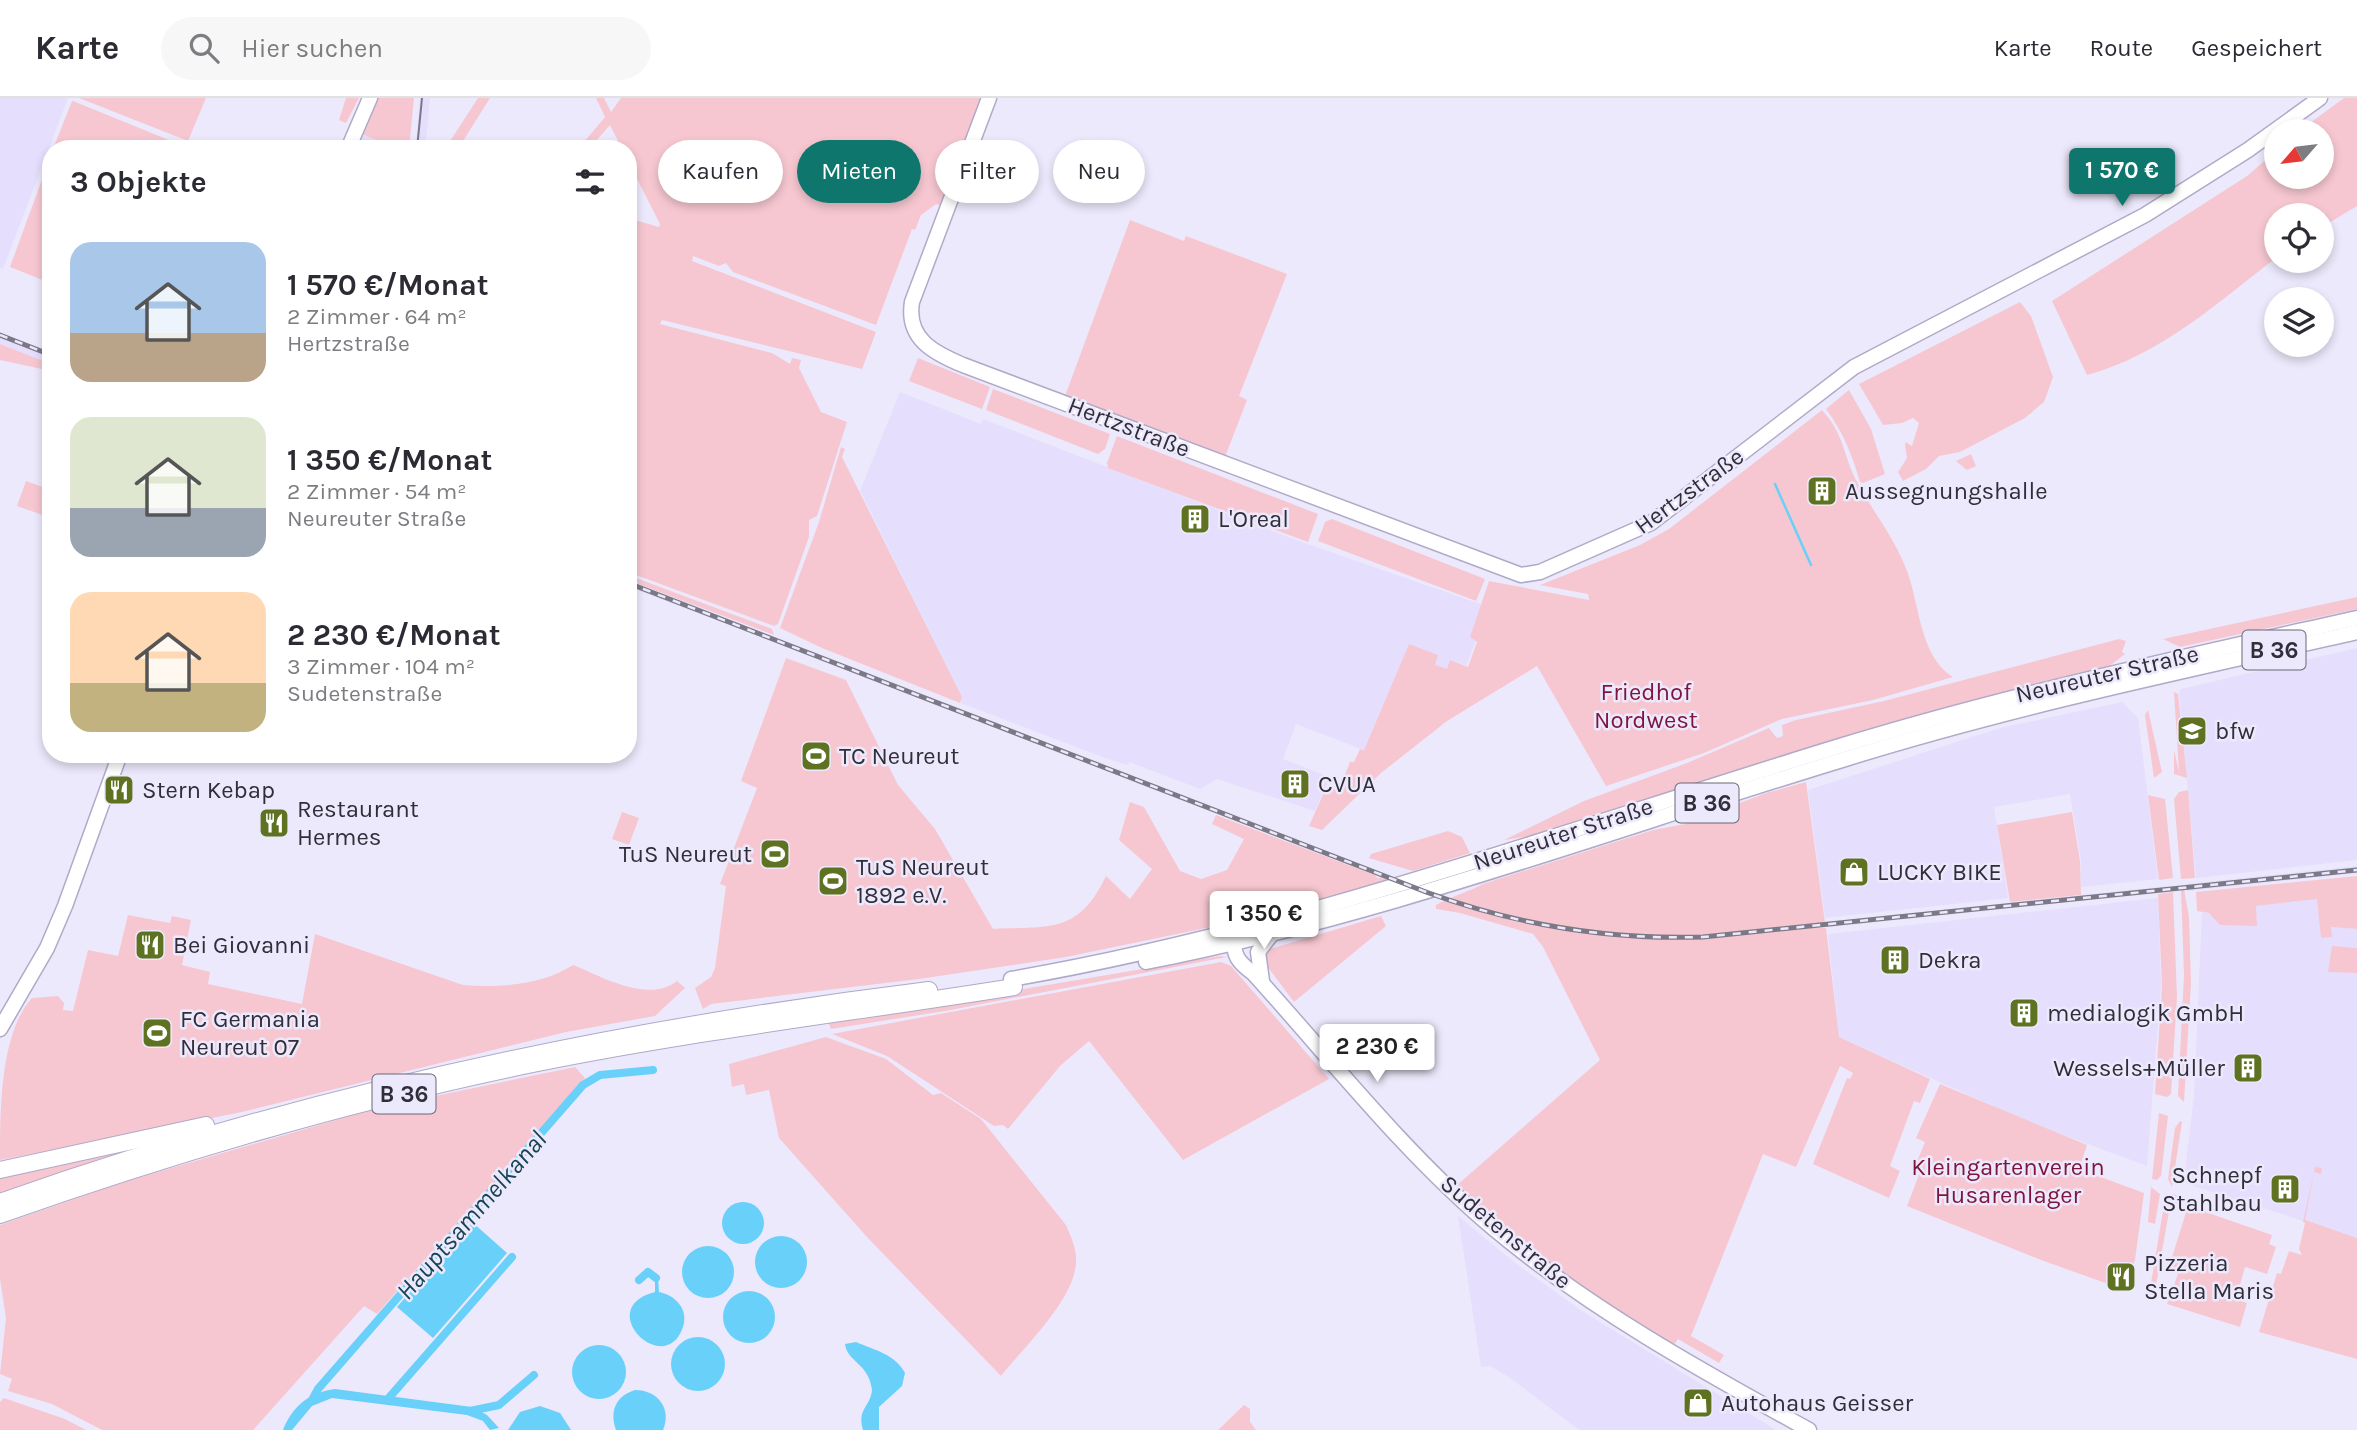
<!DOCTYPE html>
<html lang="de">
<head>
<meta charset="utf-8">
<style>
	:root { --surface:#fff; --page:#f7f7f7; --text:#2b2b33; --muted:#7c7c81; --line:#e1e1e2; --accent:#0f766e }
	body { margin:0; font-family:Karla,sans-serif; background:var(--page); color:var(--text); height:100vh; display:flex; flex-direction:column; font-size:26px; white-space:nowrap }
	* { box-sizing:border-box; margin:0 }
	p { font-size:23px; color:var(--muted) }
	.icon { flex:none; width:38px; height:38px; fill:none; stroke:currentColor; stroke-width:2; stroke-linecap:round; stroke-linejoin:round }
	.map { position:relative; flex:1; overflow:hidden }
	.sheet { position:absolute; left:42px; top:42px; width:595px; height:623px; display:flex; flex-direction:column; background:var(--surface); border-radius:28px; box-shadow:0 4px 10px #0003 }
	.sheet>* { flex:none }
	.top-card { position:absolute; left:658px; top:42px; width:665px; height:63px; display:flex; gap:14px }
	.needle { width:46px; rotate:242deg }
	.tools { position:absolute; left:2264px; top:21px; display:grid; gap:14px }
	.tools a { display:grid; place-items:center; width:70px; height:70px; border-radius:50%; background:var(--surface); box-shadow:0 4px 10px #0003; font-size:35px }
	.price { position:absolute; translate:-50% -60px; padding:0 16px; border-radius:7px; background:#fff; color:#222; font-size:23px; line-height:46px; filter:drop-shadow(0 2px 4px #0008) }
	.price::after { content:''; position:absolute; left:50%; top:42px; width:21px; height:16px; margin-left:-10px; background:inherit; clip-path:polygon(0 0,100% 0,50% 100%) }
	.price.on { background:var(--accent); color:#fff }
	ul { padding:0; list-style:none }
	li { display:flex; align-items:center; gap:21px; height:175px; padding:0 28px }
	li span { display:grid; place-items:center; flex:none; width:196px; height:140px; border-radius:21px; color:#555 }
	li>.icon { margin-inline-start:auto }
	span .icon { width:84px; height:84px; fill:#fffc; stroke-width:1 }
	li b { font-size:30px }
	h2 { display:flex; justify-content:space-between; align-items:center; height:84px; padding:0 28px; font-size:30px }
	.pill { padding:0 24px; border-radius:32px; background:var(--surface); box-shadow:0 4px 10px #0003; font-size:24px; line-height:63px }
	.pill.on { background:var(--accent); color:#fff }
	header { display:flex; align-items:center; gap:42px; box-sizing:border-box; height:98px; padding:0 35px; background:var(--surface); border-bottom:2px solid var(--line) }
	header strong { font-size:33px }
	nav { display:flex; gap:38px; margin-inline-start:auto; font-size:24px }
	.search { width:490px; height:63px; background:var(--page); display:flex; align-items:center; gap:18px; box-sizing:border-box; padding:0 24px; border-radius:38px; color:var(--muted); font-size:26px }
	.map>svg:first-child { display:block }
	.built { fill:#e5defd }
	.green { fill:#f6c7d1 }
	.water { fill:#68d0f9 }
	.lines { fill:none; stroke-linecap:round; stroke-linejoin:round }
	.stream { stroke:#68d0f9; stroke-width:2.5 }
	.canal { stroke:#68d0f9; stroke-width:8 }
	.major-casing { stroke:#b0a9c7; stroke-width:17 }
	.highway-casing { stroke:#b0a9c7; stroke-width:18 }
	.major { stroke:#fff; stroke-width:14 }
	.highway { stroke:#fff; stroke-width:16 }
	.tram { stroke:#7c7987; stroke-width:2 }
	.rail-casing { stroke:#7c7987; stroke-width:5 }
	.rail { stroke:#ede9fc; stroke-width:2.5; stroke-dasharray:8; stroke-linecap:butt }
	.labels { text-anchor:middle; stroke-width:5; stroke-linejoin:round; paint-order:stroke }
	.shield { fill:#ede9fc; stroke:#696674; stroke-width:2 }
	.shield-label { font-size:23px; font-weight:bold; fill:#312e3a }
	.street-label { font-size:24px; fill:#312e3a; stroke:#ede9fc }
	.poi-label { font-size:24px; fill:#312e3a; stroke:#ede9fc; text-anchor:start }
	.park-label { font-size:24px; fill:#7f153d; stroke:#ede9fc }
	.water-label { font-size:26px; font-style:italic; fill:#164455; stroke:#ede9fc }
</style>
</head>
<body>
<header>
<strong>Karte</strong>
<div class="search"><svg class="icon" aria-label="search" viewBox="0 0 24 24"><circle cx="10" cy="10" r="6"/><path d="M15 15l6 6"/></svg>Hier suchen</div>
<nav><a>Karte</a><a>Route</a><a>Gespeichert</a></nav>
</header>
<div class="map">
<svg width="2357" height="1332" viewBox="0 0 2357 1332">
	<rect width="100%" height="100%" fill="#ede9fc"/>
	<g class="built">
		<polygon points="0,0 68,0 3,171 0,170"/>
		<polygon points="420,0 430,0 425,51 415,51"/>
		<polygon points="362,36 386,46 384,51 356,51"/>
		<polygon points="0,235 51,254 51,266 0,246"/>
		<polygon points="900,294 981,326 983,321 1296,442 1489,509 1466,568 1451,562 1447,572 1435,567 1409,546 1364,652 1296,626 1283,661 1330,679 1315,713 1217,681 1200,691 1129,664 1128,667 1105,660 961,605 962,599 860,393"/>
		<polygon points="628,482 773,538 771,543 650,497 628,488"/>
		<polygon points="778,541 1132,678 1131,682 788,550 777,545"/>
		<polygon points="2357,550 2357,762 2196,780 2179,595 2181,591"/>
		<polygon points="2122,604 2138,620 2158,781 2081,789 2081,763 2070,696 1994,709 2008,800 1825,820 1808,692 2000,630"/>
		<polygon points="1137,680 1398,781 1393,783 1136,685"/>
		<polygon points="2357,768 2357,775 2187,793 2186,786"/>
		<polygon points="2167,788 2168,794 2159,795 1820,830 1820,825"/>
		<polygon points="2158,800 2161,888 2147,1068 2031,1025 1839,939 1828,836"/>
		<polygon points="2317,801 2331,829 2357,831 2357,1140 2187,1086 2184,1082 2194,998 2202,814 2257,827 2256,808"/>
		<polygon points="1458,1118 1518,1167 1582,1213 1776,1332 1579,1332 1506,1277 1490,1268 1481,1269"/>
	</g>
	<g class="green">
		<polygon points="79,0 206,0 188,43"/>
		<polygon points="346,0 359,0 346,25 339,22"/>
		<polygon points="375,0 414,0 409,51 384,51 386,46 362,36"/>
		<polygon points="478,0 490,0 458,51 445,51"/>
		<polygon points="596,0 604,0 611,14 621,0 984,0 941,108 936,106 921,117 915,132 912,131 876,227 733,174 726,165 719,168 693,158 692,163 876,234 862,271 662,222 660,226 772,255 790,266 792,260 801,262 799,270 821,314 847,324 817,418 809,422 809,439 778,526 774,528 628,474 628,120 659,129 660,126 628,63 628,51 622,51 610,27 589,51 578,51 605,19"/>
		<path d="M2344,0h13v108l-35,21v-12h-45v42c-60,46 -116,98 -190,118l-35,-74 195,-125 30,-26v27h45v-46h-23z"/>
		<polygon points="72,3 73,3 191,51 53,51"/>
		<polygon points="51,57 51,194 47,193 50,185 10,169"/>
		<polygon points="1130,122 1184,143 1186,138 1287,176 1239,298 1247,302 1225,359 1065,298"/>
		<polygon points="2020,204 2031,218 2053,279 2044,304 2025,320 1960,354 1939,358 1926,371 1903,383 1898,374 1907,360 1905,347 1906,344 1912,348 1919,325 1913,320 1902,325 1883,327 1859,286"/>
		<polygon points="0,246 51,266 51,273 0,262"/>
		<polygon points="918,260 990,289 982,311 909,283"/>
		<polygon points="993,291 1110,336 1105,351 1098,356 986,312"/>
		<path d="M1849,292l22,39 14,45 -22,9 -3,-1c-8,-28 -17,-50 -34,-73z"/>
		<path d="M1822,312c23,25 21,46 35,72 15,28 36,54 48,84 15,34 13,90 48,111l-80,23 -91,19 -78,34 -98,33 -69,-120 -90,55 -66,52 -59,57 -13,-4 17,-38 13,2 11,-28h4l6,-13 4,1 45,-106 29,11 -3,10 12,4 3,-9 18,7 9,-25 -7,-5 19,-56 100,19 -1,-6 -48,-9 100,-40 29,-16z"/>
		<polygon points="1117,338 1318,416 1308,444 1108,370 1107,365"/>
		<polygon points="841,349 845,351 842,359 962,599 960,605 822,550 780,530 819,424"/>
		<polygon points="1971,356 1976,368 1967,372 1956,363"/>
		<polygon points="26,383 51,392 51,420 17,408"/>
		<polygon points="1332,421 1485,481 1476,503 1318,443 1325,424"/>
		<polygon points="628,477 772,531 774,537 628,482"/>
		<polygon points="2357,499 2357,511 2180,549 2163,541"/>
		<polygon points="2119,541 2126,543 2122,554 2125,556 2107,570 1552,735 1504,742 1584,703 1687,665 1769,630 1777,640 1783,638 1782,627 1796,622 1884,603"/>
		<path d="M786,560l60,22 52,105 37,44 58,100c58,-3 85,5 113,-53l24,23 22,-30 -33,-29 11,-38 14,5 36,64 21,8 26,-9 17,-31 -32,-15 4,-9 159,60 3,4 1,-2 15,5 -181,49 -2,-4 -145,30 -147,22 -208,25 -8,5 -8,-21 16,-11 4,-9 11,-82 -6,-2 37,-96 -16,-7z"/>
		<polygon points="2174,594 2178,596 2187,680 2174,676 2174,652 2179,674"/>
		<polygon points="2148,612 2162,674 2154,680 2145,617"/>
		<path d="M1806,684l19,141h-5v5h6l13,109 91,42 -10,24 -6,-2 -24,65 10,5 -11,27 -76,-34 34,-86 3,1 3,-6 -13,-7 -44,101 -33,-13 -72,182 33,19 -5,8 -41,-24 -4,6c-79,-46 -150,-98 -218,-159l144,-126 -57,-113 -10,-13 -73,-21 -24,-4v-4c15,-9 31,-12 47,-21l170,-54 32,-6 81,-31z"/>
		<polygon points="2188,692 2195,780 2181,781 2174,701 2179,694"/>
		<polygon points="2148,697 2165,701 2173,780 2159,782"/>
		<polygon points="622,714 639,720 629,747 612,741"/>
		<polygon points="2072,714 2080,763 2081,797 2010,804 1997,727"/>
		<polygon points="1448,733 1462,739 1470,755 1413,773 1369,760 1371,756"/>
		<polygon points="2357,778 2357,831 2331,829 2332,839 2321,840 2317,801 2256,808 2257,828 2220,827 2209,815 2197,813 2196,794"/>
		<polygon points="2181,791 2184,791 2189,819 2191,885 2184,1004 2178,998 2184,877"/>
		<polygon points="2173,794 2177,899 2171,996 2167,999 2155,996 2162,888 2158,796"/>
		<path d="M128,817l42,8 2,-7 19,4 -9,45 28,7 -2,12 94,20 13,-70 148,51c37,3 79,0 110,-20 28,11 75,39 104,16l8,7 -30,28 -89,16 -324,80 -242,48c0,-50 0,-127 32,-162l26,-2 6,7 -1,7 10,1 15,-61 30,6z"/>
		<polygon points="1381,818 1386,828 1294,904 1267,868 1267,852"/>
		<polygon points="2332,848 2357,850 2357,875 2328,874"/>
		<polygon points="1220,858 1227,859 945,913 831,931 828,924"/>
		<polygon points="1221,864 1231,868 1329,981 1183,1062 1089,943 1060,968 1008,1031 1003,1027 994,1028 887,958 832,936"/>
		<path d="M826,939l60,22 47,36 8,-2 40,26 85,106c5,12 11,24 10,37 -1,37 -52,85 -75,114l-134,-139 -88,-99 -10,-48 -23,5 -2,-11 -12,3 -3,-23z"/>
		<polygon points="575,969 585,980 377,1216 364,1208 253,1332 102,1332 52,1306 8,1293 12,1281 0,1276 6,1220 0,1181 0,1127 120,1085 377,1010"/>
		<polygon points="1940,986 2087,1047 2079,1071 2144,1095 2135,1162 2125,1192 2041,1162 1907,1108 1920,1074 1914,1071 1925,1044 1916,1040"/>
		<polygon points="2159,1015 2168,1018 2161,1078 2157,1082 2152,1081"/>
		<polygon points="2180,1023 2182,1024 2172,1089 2168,1081 2175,1030"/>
		<polygon points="188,1034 0,1097 0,1076"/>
		<polygon points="2315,1069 2322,1070 2321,1076 2314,1074 2305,1122 2357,1140 2357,1261 2259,1234 2277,1175 2281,1176 2289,1153 2302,1157 2299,1151 2305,1125 2303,1124"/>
		<polygon points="2151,1089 2160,1096 2155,1126 2148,1124"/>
		<polygon points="2172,1096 2182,1099 2179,1110 2170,1108 2155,1193 2151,1185 2165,1101"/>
		<polygon points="2188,1108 2272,1137 2269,1146 2276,1149 2267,1176 2245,1169 2236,1201 2247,1205 2240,1229 2167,1206 2178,1176 2168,1172"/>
		<polygon points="4,1300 65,1321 86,1332 0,1332 0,1304"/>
		<polygon points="1244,1307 1250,1311 1250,1324 1256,1332 1218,1332"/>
	</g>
	<g class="water">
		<circle cx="743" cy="1125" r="21"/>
		<polygon points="472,1124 507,1155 433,1240 397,1209"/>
		<circle cx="781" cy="1164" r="26"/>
		<circle cx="708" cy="1174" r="26"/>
		<path d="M651,1172l7,8 1,14c16,3 30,17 24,35 -18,53 -91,-19 -28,-35v-11z"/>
		<circle cx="749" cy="1219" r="26"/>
		<circle cx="698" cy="1266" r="27"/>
		<path d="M856,1244c18,8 39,12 49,31l-3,13 -23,21v23h-16c-6,-22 7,-22 9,-40 -3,-27 -25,-28 -27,-46z"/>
		<circle cx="599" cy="1274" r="27"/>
		<path d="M335,1291l137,18 15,8 12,13 -9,2 -7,-9 -16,-6 -135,-17 -20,8 -20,24h-9c9,-23 26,-38 52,-41z"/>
		<path d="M635,1292c23,0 37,19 28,40h-47c-7,-19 0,-34 19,-40z"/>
		<polygon points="540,1308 560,1315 571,1332 508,1332 520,1314"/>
	</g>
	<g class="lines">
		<polyline class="stream" points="1775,386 1811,467"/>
		<g class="canal">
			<polyline points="639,1182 648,1174 656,1180"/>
			<polyline points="312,1302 318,1291 583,987 600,977 653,972"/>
			<polyline points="387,1302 512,1159"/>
			<polyline points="470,1313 499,1307 534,1277"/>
		</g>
		<g class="major-casing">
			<g id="major">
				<path d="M989,0l-77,204c-6,37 22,51 51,63l558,210 19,-3 111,-49 203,-156 291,-152 103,-65 72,-52"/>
				<polyline points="348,51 370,0"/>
				<path d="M1235,839c-3,18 4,26 18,36 78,86 151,180 240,255 95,80 207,142 316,202"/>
				<path d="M1146,864c237,-46 465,-132 696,-202 170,-53 342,-89 515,-128"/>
				<path d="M1011,881c284,-49 554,-149 829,-233 170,-52 343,-89 517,-128"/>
				<polyline points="1262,883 1258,854 1271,837"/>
				<polyline points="0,931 47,850 65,808 120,656"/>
			</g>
		</g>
		<g class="highway-casing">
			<g id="highway">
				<polyline points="0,1072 206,1027"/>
				<path d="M0,1104c302,-107 611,-173 929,-212"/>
				<path d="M0,1117c173,-61 349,-113 528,-150 161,-33 324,-52 486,-78"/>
			</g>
		</g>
		<use href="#major" class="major"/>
		<use href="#highway" class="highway"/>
		<polyline class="tram" points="417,51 422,0"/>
		<g class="rail-casing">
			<g id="rail">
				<polyline points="0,237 51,257"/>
				<path d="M628,485l798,309c90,33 180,48 277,45l654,-67"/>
			</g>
		</g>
		<use href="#rail" class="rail"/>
	</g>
	<defs>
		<g id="building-square" transform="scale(1.575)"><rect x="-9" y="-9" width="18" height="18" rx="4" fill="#5e7221" stroke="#ede9fc"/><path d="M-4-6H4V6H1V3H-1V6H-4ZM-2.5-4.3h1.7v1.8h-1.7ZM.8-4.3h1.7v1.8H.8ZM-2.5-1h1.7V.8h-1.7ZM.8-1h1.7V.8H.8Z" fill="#fff"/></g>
		<g id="university-square" transform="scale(1.575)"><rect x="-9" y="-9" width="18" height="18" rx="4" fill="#5e7221" stroke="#ede9fc"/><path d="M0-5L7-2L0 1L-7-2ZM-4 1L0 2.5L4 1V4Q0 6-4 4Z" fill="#fff"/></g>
		<g id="stadium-square" transform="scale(1.575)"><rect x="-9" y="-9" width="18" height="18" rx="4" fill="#5e7221" stroke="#ede9fc"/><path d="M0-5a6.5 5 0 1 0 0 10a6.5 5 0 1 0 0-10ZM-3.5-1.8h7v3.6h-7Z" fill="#fff"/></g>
		<g id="restaurant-square" transform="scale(1.575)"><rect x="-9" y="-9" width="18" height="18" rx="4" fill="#5e7221" stroke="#ede9fc"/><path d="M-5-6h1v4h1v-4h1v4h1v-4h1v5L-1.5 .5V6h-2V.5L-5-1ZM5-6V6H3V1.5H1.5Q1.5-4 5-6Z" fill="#fff"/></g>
		<g id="shop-square" transform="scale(1.575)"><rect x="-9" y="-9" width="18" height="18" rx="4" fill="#5e7221" stroke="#ede9fc"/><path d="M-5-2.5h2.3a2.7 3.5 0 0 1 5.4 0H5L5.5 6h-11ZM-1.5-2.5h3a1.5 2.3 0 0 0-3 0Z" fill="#fff"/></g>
	</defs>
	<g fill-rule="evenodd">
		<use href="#building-square" x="1822" y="393"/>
		<use href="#building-square" x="1195" y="421"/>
		<use href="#university-square" x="2192" y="633"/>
		<use href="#stadium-square" x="816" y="658"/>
		<use href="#building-square" x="1295" y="686"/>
		<use href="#restaurant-square" x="119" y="692"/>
		<use href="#restaurant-square" x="274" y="725"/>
		<use href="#stadium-square" x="775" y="756"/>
		<use href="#shop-square" x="1854" y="774"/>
		<use href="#stadium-square" x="833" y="783"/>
		<use href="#restaurant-square" x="150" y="847"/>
		<use href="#building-square" x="1895" y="862"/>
		<use href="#building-square" x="2024" y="915"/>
		<use href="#stadium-square" x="157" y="935"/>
		<use href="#building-square" x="2248" y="970"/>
		<use href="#building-square" x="2285" y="1091"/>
		<use href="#restaurant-square" x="2121" y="1179"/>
		<use href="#shop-square" x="1698" y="1305"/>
	</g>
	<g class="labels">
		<g class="shield">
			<rect x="2242.5" y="532.5" width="63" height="39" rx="5"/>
			<rect x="1675.5" y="685.5" width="63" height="39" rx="5"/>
			<rect x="372.5" y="976.5" width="63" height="39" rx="5"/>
		</g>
		<g class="shield-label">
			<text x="2274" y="560">B 36</text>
			<text x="1707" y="713">B 36</text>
			<text x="404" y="1004">B 36</text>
		</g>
		<g class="street-label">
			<text transform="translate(1129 329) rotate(21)" y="8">Hertzstraße</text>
			<text transform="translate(1689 393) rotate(-36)" y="8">Hertzstraße</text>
			<text transform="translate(2107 576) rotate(-13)" y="8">Neureuter Straße</text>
			<text transform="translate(1563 736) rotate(-18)" y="8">Neureuter Straße</text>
			<text transform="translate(1506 1134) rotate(40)" y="8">Sudetenstraße</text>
		</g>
		<g class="poi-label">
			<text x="1845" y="401">Aussegnungshalle</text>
			<text x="1218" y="429">L'Oreal</text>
			<text x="2215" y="641">bfw</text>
			<text x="839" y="666">TC Neureut</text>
			<text x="1318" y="694">CVUA</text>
			<text x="142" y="700">Stern Kebap</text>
			<text x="297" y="719">Restaurant<tspan x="297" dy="28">Hermes</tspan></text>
			<text x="752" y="764" text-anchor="end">TuS Neureut</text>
			<text x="856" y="777">TuS Neureut<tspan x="856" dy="28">1892 e.V.</tspan></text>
			<text x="1877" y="782">LUCKY BIKE</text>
			<text x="173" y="855">Bei Giovanni</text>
			<text x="1918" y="870">Dekra</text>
			<text x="2047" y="923">medialogik GmbH</text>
			<text x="180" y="929">FC Germania<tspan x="180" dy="28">Neureut 07</tspan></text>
			<text x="2225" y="978" text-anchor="end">Wessels+Müller</text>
			<text x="2262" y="1085" text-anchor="end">Schnepf<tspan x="2262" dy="28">Stahlbau</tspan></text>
			<text x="2144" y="1173">Pizzeria<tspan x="2144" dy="28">Stella Maris</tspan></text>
			<text x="1721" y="1313">Autohaus Geisser</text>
		</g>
		<g class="park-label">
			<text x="1646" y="602">Friedhof<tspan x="1646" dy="28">Nordwest</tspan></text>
			<text x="2008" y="1077">Kleingartenverein<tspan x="2008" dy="28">Husarenlager</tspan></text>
		</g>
		<g class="water-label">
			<text transform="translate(471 1117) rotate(-49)" y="9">Hauptsammelkanal</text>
		</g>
	</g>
</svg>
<div class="tools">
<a><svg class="needle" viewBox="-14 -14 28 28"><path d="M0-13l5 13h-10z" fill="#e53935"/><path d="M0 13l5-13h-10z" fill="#7c7c81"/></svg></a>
<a><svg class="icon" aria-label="locate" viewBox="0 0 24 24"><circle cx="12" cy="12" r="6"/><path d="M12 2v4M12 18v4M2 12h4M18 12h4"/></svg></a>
<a><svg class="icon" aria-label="layers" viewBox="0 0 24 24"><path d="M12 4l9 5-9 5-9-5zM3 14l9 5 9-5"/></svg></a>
</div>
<b class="price on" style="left:2122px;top:110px">1 570 €</b>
<b class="price" style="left:1264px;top:853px">1 350 €</b>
<b class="price" style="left:1377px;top:986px">2 230 €</b>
<div class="top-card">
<a class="pill">Kaufen</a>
<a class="pill on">Mieten</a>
<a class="pill">Filter</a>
<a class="pill">Neu</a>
</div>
<section class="sheet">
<h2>3 Objekte<svg class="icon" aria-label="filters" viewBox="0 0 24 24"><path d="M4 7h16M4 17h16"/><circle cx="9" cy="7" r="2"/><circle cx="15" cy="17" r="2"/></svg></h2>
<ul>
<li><span style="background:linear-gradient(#a9c7e8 65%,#b9a48a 0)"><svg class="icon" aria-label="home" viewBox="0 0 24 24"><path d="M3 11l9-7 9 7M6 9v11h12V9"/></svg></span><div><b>1 570 €/Monat</b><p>2 Zimmer · 64 m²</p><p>Hertzstraße</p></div></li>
<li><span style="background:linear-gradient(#dfe7d0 65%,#9aa5b1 0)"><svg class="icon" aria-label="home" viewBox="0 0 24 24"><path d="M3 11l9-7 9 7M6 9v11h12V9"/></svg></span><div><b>1 350 €/Monat</b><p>2 Zimmer · 54 m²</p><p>Neureuter Straße</p></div></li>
<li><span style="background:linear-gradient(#ffd9b3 65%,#c2b280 0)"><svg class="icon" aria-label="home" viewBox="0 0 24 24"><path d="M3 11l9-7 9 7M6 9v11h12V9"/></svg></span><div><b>2 230 €/Monat</b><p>3 Zimmer · 104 m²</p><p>Sudetenstraße</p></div></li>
</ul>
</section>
</div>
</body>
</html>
